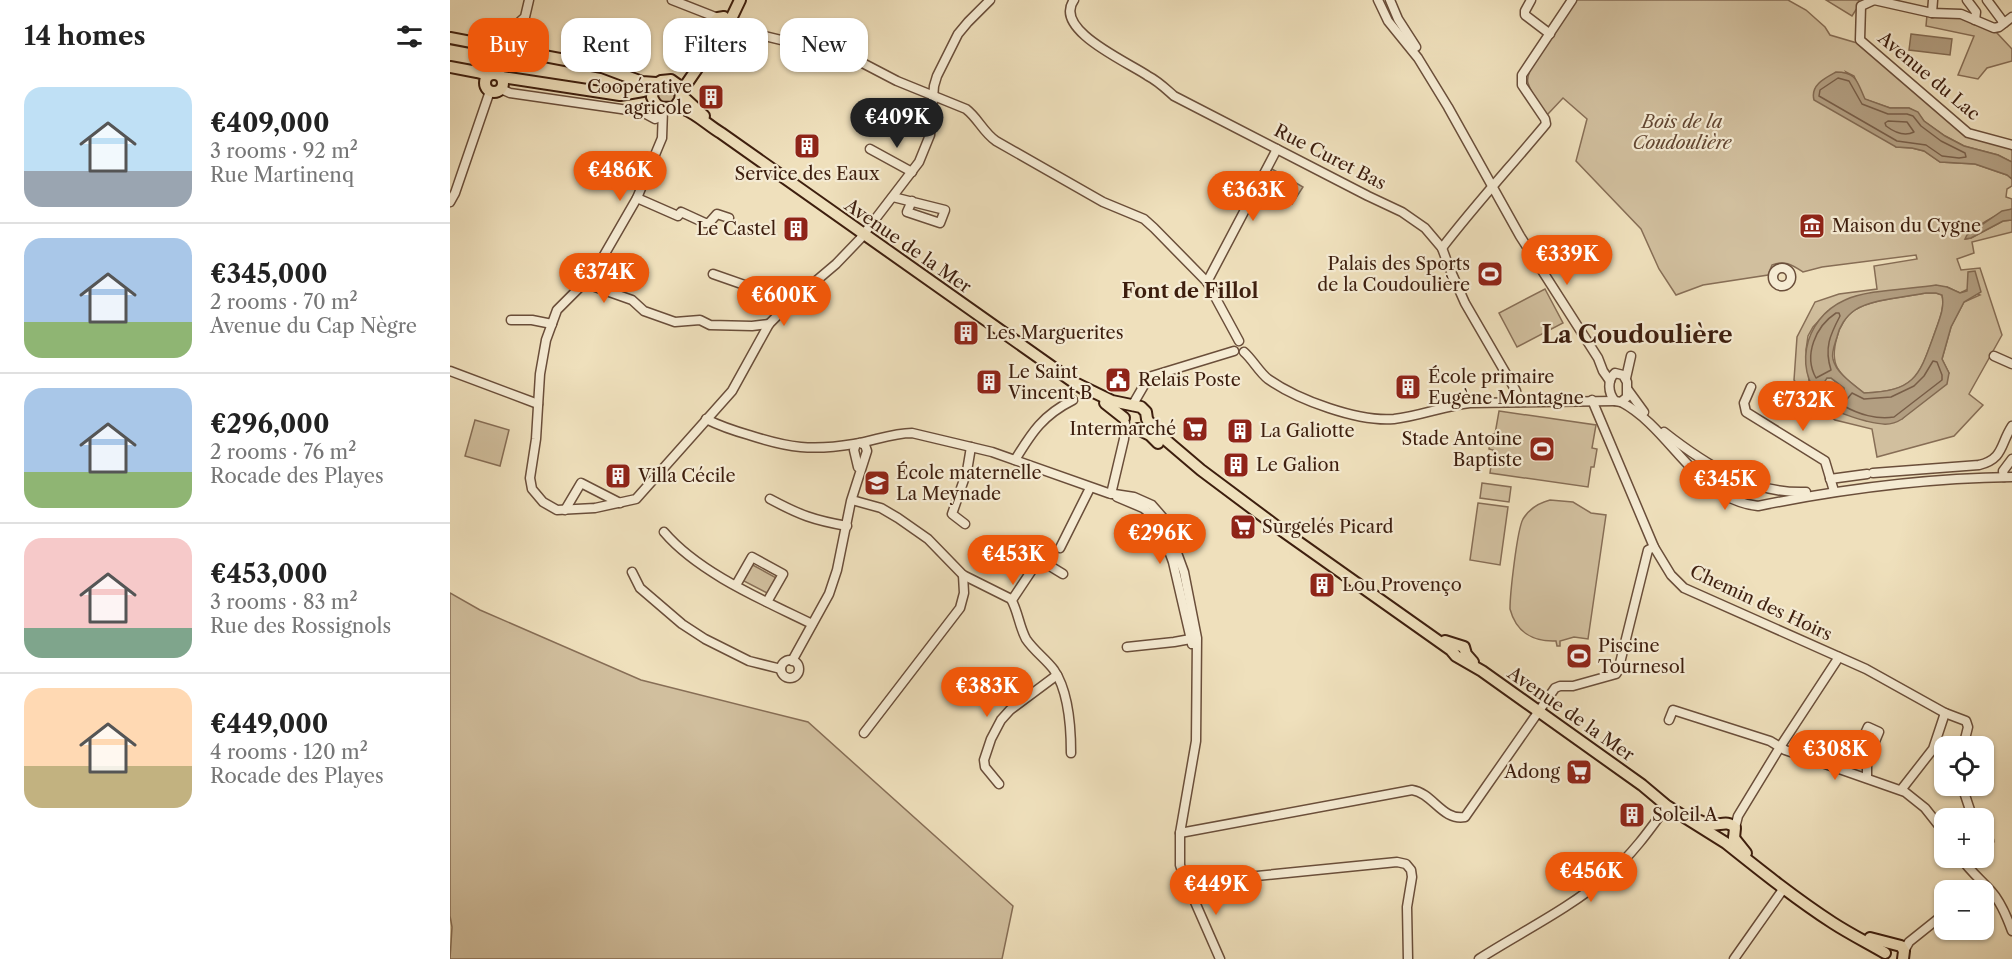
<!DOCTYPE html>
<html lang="en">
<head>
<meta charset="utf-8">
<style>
	:root { --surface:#fff; --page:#f6f6f6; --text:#222; --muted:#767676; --line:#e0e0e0; --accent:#ea580c }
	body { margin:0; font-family:"Libre Caslon Text",serif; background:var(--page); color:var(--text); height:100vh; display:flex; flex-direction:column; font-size:22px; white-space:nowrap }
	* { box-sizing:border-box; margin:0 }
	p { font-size:20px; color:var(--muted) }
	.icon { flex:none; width:33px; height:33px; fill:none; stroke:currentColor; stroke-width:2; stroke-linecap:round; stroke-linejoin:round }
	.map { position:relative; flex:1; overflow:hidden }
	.details { display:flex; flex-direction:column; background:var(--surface); width:450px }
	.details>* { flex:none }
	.top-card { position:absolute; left:18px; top:18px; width:570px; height:54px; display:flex; gap:12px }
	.controls { position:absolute; left:1484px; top:736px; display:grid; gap:12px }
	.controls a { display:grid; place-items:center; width:60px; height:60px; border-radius:12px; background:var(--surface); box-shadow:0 2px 4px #0004; font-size:30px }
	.price { position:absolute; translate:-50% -51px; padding:0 14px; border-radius:21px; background:var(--accent); color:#fff; font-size:20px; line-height:39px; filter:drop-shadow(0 2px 3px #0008) }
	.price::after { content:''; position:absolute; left:50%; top:36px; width:18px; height:14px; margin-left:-9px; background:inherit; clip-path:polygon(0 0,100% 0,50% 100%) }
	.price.active { background:#222; color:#fff }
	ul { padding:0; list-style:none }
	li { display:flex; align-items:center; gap:18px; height:150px; padding:0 24px }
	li+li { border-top:2px solid var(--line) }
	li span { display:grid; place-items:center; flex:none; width:168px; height:120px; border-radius:18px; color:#555 }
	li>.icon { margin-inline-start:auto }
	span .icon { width:72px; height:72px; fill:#fffc; stroke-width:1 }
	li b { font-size:26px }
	h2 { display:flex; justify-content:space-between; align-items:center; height:72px; padding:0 24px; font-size:26px }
	.tag { padding:0 21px; border-radius:18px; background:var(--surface); box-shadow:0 2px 4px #0004; font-size:21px; line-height:54px }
	.tag.active { background:var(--accent); color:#fff }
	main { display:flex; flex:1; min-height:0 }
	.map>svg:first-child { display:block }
	.green { fill:#d1bf9e; stroke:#876e56; stroke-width:1.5; fill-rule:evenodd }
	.water { fill:#b29e81; stroke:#836b53; stroke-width:1.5; fill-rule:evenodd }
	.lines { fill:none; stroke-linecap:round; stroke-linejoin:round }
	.shore { stroke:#785e48; stroke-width:1.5 }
	.minor-casing { stroke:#6a4e3a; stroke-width:11 }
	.major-casing { stroke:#3d1e0e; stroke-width:14 }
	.minor { stroke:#f5ebd3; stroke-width:8 }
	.major { stroke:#efe0bc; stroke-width:10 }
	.labels { text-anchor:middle; stroke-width:4.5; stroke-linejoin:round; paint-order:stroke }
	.street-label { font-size:18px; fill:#3d1e0e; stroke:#f5ebd3 }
	.poi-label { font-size:18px; fill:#3d1e0e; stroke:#f5ebd3; text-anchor:start }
	.park-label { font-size:18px; font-style:italic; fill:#624632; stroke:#f5ebd3 }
	.neighbourhood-label { font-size:20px; font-weight:bold; fill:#3d1e0e; stroke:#f5ebd3 }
	.district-label { font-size:24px; font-weight:bold; fill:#3d1e0e; stroke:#f5ebd3 }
</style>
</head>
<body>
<main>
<section class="details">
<h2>14 homes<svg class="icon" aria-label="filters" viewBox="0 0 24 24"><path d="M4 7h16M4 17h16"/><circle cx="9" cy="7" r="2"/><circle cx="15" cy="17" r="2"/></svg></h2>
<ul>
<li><span style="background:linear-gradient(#bfe0f5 70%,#9aa5b1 0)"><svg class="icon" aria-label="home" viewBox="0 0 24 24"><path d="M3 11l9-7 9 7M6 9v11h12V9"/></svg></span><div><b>€409,000</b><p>3 rooms · 92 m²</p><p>Rue Martinenq</p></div></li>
<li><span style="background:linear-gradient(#a9c7e8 70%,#8fb573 0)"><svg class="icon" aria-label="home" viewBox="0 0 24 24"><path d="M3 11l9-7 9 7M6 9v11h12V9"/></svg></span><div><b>€345,000</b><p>2 rooms · 70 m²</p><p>Avenue du Cap Nègre</p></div></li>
<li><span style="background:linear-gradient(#a9c7e8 70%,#8fb573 0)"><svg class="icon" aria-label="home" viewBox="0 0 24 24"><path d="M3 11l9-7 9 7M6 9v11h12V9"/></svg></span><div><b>€296,000</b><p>2 rooms · 76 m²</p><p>Rocade des Playes</p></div></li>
<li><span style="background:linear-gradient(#f6c9c9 75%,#7fa58c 0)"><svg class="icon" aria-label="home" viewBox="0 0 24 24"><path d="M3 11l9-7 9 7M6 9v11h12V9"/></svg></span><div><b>€453,000</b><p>3 rooms · 83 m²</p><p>Rue des Rossignols</p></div></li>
<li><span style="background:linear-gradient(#ffd9b3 65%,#c2b280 0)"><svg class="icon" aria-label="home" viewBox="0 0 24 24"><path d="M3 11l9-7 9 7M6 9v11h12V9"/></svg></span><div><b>€449,000</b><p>4 rooms · 120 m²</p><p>Rocade des Playes</p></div></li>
</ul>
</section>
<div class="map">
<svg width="1562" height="959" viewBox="0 0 1562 959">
	<rect width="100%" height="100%" fill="#efe0bc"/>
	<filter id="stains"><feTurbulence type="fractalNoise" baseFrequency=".00333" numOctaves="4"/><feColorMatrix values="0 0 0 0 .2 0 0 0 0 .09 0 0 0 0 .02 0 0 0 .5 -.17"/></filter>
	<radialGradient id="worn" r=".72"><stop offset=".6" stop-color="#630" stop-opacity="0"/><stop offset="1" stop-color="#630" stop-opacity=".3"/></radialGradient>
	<g class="green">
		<path d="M1127,0h211l18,10 19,17 5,8 27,8 112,92 43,13v14l-14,-7 -34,-9 -19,-10 -21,-15 -7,-9 -8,-4h-19l-26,-9 -10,-23 -8,-4 50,75 16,1 12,3 16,11 35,2 32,11 5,4v7l-5,3 -1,8 6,2v10c-12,4 -41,18 -46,30l5,-1 32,-17 9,-1v12l-40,10 2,11 -17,6 4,11 19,-2 22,67 -33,59 14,11 -29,31 -77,21 -5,-28 -37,-9 -25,-18 -16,-22 3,-43 18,-35 24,-8 38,-5 -3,-23 43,-7 -1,-4 -94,12 -19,5c-11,-7 -18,-12 -31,-7l-4,10 -65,10 -27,10 -17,-26 -18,-40 -65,-68 11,-42 -24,-21 -16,17c-6,-9 -16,-21 -19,-32 -5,-16 40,-67 49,-83zM1497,287l13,6 8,-4 12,6 -16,7 -13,25 -9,32 7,14 -47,46 -88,-28 -5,-10 -3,-31 2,-14 5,-9 15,-16z"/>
		<polygon points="1376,0 1408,0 1411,2 1402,16"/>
		<polygon points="1477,15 1511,18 1546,32 1562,49 1562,61 1537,68 1528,79 1508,75 1524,36 1476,26"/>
		<polygon points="216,79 231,92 219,109 202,93"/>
		<polygon points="822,169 853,187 842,204 812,187"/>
		<polygon points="1095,289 1113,323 1067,347 1049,313"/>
		<path d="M1476,293h10l6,2c3,13 -3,25 -7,37 -16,45 -18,59 -71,61 -23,-18 -36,-25 -27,-56 2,-10 9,-21 18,-27 16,-11 51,-13 71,-17z"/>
		<path d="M1377,378h4l13,11 1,5 -4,3c-9,0 -19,-8 -17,-17z"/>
		<polygon points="1049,411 1146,425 1142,448 1147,449 1144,467 1141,467 1138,487 1040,473 1043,450 1039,449 1041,434 1045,434"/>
		<polygon points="25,420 59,430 50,466 15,456"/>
		<polygon points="1032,483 1061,487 1059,502 1030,498"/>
		<path d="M1100,500l23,2 18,11 15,2 -18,124 -14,-2 -14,4v5h-3l-1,-5c-23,1 -40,-9 -46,-32 0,-15 7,-79 13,-90 6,-10 16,-16 27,-19z"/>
		<polygon points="1028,503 1058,507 1050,565 1020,560"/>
		<polygon points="299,563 330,580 321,595 290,579"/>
		<polygon points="0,593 30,610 191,680 358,722 563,906 552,959 0,959 2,927 0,916"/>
	</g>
	<g class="water">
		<polygon points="1461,34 1502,39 1500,55 1459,50"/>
		<path d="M1386,72c21,0 21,10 29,27l25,9h19l9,4 6,9 21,15 19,10 34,9 14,7v17l-5,-4 -32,-11 -35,-2 -16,-11 -12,-3 -16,-1 -82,-47c-4,-15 11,-22 22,-28z"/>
		<polygon points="1562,209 1562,220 1553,221 1521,238 1515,239 1517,235 1552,211"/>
		<path d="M1525,271l6,21 -17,10 -13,25 -9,32 7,14 -2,11 -45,35c-12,8 -23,5 -36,2 -11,-3 -29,-8 -38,-15 -37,-31 -26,-87 17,-106 20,-10 66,-11 91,-15l11,2 13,6 7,-2 1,-19zM1476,293h10l6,2c3,13 -3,25 -7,37 -16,44 -19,59 -71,61 -10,-8 -28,-20 -31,-34 -2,-7 2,-15 4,-22 2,-10 9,-21 18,-27 16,-11 51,-13 71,-17zM1377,378h4l13,10 1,6 -4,3c-8,0 -15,-6 -18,-13z"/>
	</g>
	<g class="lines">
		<g class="shore">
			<polygon points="1388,78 1399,81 1412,104 1438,114 1457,114 1463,116 1471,126 1491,141 1515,153 1516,157 1509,158 1492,156 1476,145 1447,141 1369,96 1370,90"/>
			<path d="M1438,121l19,1 7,10c-10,5 -20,0 -28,-6l-1,-3z"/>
			<path d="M1386,313h3l1,3c-10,19 -16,32 -9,54l-15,8c-13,-23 0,-52 20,-65z"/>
			<path d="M1483,361l4,1 5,13v5l-48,37c-17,3 -36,-3 -50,-11v-3l8,-10 12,6 27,-2 23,-11 10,-10z"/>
		</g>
		<g class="minor-casing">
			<g id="minor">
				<polyline points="222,0 268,18"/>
				<path d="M624,0c-22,30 56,63 74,76 10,5 18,13 26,20l194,100 34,16 23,16 17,20 7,19 16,36 51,88 2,11"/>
				<polyline points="928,0 938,21 968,58 998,107 1070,236 1148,358 1153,371 1160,381"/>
				<polyline points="940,0 948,19 966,47"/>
				<polyline points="1081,0 1075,11 1075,15 1100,34"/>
				<polyline points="1517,0 1526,12 1525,20"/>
				<polyline points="1537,0 1554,23"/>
				<polyline points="1482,13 1483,0"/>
				<polyline points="1562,17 1549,27 1544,28 1511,14 1482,13 1424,0 1411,6 1410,40 1518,133 1562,145"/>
				<path d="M282,28l119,29 46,24 69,28c12,9 17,23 30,32l107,61 41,17 10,9 53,54 32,59"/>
				<polyline points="49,74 65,26 75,17 79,0"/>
				<polyline points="51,89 60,93 192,112 205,119 212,116"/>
				<polyline points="213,109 212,138 187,198 153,257 134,283 107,310 96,340 90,374 86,439 80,478 82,489 93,502 107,510 145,508 186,499 282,391 319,324 340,303 386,264 410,239 469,162 480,135 484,86 487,76 508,34 518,22 540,0"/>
				<polyline points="420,149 462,172"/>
				<polyline points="443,197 495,210 490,223 457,212 462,201"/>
				<polyline points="187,198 228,216 231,212 255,223 259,223 267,214 279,218"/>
				<polyline points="0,202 5,193 40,91"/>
				<path d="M992,248c33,-43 69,-82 104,-124l-1,-5 -23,-34v-10l50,-75"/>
				<circle cx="1332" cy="277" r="9"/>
				<polyline points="263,274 323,295 340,303"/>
				<polyline points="757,282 827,149"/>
				<polyline points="134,283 182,300 194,311 225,322 250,320 260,325 302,326 319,324"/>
				<polyline points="61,320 82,320 102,324"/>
				<path d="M794,352c9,8 15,20 24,27 30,21 90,43 126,40 26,-3 50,-13 76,-16l145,-2"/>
				<polyline points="1544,356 1562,364"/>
				<polyline points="0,371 88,404"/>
				<path d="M1165,373l8,2 4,7v15l-6,5 -6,-1c-7,-8 -8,-21 0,-28z"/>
				<polyline points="1176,378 1181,356"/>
				<polyline points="1301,387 1294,403 1296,412 1375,461 1384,491"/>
				<polyline points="1178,390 1194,412"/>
				<polyline points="1142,400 1204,547 1221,575 1234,588 1416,669 1495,713 1516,721 1518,727 1513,747"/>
				<path d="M1171,402c51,27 74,97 137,104 84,-17 168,-28 254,-29"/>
				<polyline points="682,406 697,380 702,376 784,351"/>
				<path d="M256,419c14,7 29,12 43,16 40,13 63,16 105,9 20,-3 38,-11 58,-11l80,19 116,41 26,4 18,8 13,15 19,52 13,66 -1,103 -16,92v32l4,12 36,82"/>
				<path d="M1214,432c42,33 87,62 142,60"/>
				<polyline points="406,444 404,450 408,467"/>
				<path d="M565,460c17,-28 28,-45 58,-60"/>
				<path d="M1423,473l106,-8c25,-6 21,-21 33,-39"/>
				<polyline points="1554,477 1553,471 1562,459"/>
				<polyline points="1380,479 1417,474"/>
				<polyline points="1270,491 1279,475"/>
				<polyline points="661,494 674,439 675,423"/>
				<polyline points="667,497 693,508 703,516 711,529 723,562 742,644"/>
				<path d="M320,499c30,16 43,21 77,27"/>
				<path d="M402,500l29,8 17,10 30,21 35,36 48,24c7,12 8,27 15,40 8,12 20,20 28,31 15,22 17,58 17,83"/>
				<polyline points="115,510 131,483 170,503"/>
				<polyline points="515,524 502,514 517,471 521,447"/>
				<path d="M214,532c35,41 99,68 148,92"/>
				<polyline points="610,548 640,488"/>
				<polyline points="182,572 190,588 232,624 255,639 299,661 331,669"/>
				<polyline points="286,585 302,557 333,574 317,602"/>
				<polyline points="562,600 586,564 595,563 613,574"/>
				<polyline points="677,647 724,642 746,638"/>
				<circle cx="340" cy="669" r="9"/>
				<polyline points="342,661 379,594 387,570 401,501 417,451 415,445 410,443"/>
				<polyline points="1219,720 1223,710 1320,741 1335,750 1455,792 1475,808 1494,832"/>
				<polyline points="414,733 510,608 514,593 513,575"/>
				<polyline points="1417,778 1417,748 1418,745 1424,744 1429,732 1418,727 1413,738 1418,745"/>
				<polyline points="549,784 535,767 534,760 541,739 551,720 560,710 607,675"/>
				<polyline points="1512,786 1523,819"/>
				<polyline points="1451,790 1483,749 1495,713"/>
				<polyline points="1523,819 1533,818 1539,841 1533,842"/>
				<polyline points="1285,828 1288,816 1330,747 1389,657"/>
				<path d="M730,833l232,-43c21,3 30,31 53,27l90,-129 5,-2h13l43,-12 2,-3 30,-121 6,-3"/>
				<path d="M1511,858c9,13 20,22 30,33 10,11 16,26 21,40"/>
				<polyline points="736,883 947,862 956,864 961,870 962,877 957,907 958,959"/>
				<polyline points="1454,951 1459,942 1494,914"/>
				<path d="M1029,959c42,-27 90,-50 128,-83 24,-20 42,-45 60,-70"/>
				<polyline points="1284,959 1334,888"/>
			</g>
		</g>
		<g class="major-casing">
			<g id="major">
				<polyline points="280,21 290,0"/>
				<polyline points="0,38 152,67 192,82 206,83"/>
				<polyline points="259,44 265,31 264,22 268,18 274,17"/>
				<polyline points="0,67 27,72 38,75"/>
				<circle cx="44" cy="83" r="9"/>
				<polyline points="52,77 170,95 193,91 211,81 221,80 228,85 231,92 230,100 225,107"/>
				<path d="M204,86l-2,11c7,18 19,7 32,12 13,5 25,17 37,24l361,255"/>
				<polyline points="231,92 266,41 281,30 280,21"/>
				<polyline points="231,95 254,116"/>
				<path d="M627,384l35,17 29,6 5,5 1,7 7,11 47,40 79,59 171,121 5,6 26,15 160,114 25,21 59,37c35,28 70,56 107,80 17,11 35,20 52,30"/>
				<polyline points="655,403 674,418"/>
				<polyline points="688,429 700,435 708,443"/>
				<polyline points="995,641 1014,647 1016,654 1023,662"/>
				<path d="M1250,821c16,10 25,-4 35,7l-1,10"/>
				<polyline points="1284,838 1296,853"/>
				<polyline points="1420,938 1451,946 1454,951 1453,959"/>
			</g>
		</g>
		<use href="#minor" class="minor"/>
		<use href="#major" class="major"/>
	</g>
	<defs>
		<g id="building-square" transform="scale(1.35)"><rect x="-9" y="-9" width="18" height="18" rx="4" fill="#8f2418" stroke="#f5ebd3"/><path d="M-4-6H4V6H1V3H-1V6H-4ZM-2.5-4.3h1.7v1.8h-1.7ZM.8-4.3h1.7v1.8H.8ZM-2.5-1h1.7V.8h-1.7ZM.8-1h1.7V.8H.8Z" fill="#fff"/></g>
		<g id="museum-square" transform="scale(1.35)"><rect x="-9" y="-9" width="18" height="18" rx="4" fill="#8f2418" stroke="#f5ebd3"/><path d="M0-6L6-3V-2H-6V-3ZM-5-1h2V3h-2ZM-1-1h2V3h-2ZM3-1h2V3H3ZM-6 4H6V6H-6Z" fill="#fff"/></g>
		<g id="stadium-square" transform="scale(1.35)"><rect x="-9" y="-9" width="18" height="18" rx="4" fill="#8f2418" stroke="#f5ebd3"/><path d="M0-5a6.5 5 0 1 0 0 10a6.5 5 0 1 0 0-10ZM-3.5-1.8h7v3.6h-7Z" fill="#fff"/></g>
		<g id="civic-square" transform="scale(1.35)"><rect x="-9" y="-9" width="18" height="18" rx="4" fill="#8f2418" stroke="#f5ebd3"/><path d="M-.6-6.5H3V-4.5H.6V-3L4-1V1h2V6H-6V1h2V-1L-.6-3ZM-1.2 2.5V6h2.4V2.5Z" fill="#fff"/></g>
		<g id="supermarket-square" transform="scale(1.35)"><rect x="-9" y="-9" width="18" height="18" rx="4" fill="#8f2418" stroke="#f5ebd3"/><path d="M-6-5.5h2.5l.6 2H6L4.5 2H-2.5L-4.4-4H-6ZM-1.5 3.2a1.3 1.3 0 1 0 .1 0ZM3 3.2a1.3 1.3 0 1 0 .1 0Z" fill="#fff"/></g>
		<g id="school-square" transform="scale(1.35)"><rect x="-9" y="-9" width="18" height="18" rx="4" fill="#8f2418" stroke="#f5ebd3"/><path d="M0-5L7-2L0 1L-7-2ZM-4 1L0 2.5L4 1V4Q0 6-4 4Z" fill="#fff"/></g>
	</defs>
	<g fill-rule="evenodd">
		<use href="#building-square" x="261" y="97"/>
		<use href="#building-square" x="357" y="146"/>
		<use href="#museum-square" x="1362" y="226"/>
		<use href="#building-square" x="346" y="229"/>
		<use href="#stadium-square" x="1040" y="274"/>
		<use href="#building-square" x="516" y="333"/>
		<use href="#civic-square" x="668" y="380"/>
		<use href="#building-square" x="539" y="382"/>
		<use href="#building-square" x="958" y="387"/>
		<use href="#supermarket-square" x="745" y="429"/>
		<use href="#building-square" x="790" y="431"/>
		<use href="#stadium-square" x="1092" y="449"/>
		<use href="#building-square" x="786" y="465"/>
		<use href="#building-square" x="168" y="476"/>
		<use href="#school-square" x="427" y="483"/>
		<use href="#supermarket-square" x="793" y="527"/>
		<use href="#building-square" x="872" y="585"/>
		<use href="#stadium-square" x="1129" y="656"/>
		<use href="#supermarket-square" x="1129" y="772"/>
		<use href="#building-square" x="1182" y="815"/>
	</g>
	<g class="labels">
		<g class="street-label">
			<text transform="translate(1479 76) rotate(40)" y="6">Avenue du Lac</text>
			<text transform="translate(880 157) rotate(27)" y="6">Rue Curet Bas</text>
			<text transform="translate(458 246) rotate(35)" y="6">Avenue de la Mer</text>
			<text transform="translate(1311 603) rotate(25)" y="6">Chemin des Hoirs</text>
			<text transform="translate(1121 714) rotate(35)" y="6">Avenue de la Mer</text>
		</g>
		<g class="poi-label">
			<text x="242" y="93" text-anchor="end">Coopérative<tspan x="242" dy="21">agricole</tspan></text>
			<text x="357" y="180" text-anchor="middle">Service des Eaux</text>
			<text x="1382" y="232">Maison du Cygne</text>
			<text x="326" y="235" text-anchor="end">Le Castel</text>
			<text x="1020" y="270" text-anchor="end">Palais des Sports<tspan x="1020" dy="21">de la Coudoulière</tspan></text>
			<text x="536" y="339">Les Marguerites</text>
			<text x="558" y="378">Le Saint<tspan x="558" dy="21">Vincent B</tspan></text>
			<text x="978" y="383">École primaire<tspan x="978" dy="21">Eugène Montagne</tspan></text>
			<text x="688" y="386">Relais Poste</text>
			<text x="726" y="435" text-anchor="end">Intermarché</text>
			<text x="810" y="437">La Galiotte</text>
			<text x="1072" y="445" text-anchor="end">Stade Antoine<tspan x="1072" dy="21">Baptiste</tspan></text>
			<text x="806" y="471">Le Galion</text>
			<text x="446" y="479">École maternelle<tspan x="446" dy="21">La Meynade</tspan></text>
			<text x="188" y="482">Villa Cécile</text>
			<text x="812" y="533">Surgelés Picard</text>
			<text x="892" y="591">Lou Provenço</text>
			<text x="1148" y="652">Piscine<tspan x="1148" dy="21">Tournesol</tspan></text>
			<text x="1110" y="778" text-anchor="end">Adong</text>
			<text x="1202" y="821">Soleil A</text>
		</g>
		<g class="park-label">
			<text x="1232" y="128">Bois de la<tspan x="1232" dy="21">Coudoulière</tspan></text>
		</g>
		<g class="neighbourhood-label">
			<text x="740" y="298">Font de Fillol</text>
		</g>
		<g class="district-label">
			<text x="1187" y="343">La Coudoulière</text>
		</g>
	</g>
	<rect width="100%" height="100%" filter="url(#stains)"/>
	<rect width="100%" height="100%" fill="url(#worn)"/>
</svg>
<div class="controls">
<a><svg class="icon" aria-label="locate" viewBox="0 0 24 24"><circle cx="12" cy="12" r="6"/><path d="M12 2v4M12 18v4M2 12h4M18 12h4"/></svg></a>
<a>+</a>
<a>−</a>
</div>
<b class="price active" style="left:447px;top:149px">€409K</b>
<b class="price" style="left:170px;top:202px">€486K</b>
<b class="price" style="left:803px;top:222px">€363K</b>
<b class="price" style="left:1117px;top:286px">€339K</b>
<b class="price" style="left:154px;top:304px">€374K</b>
<b class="price" style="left:334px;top:327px">€600K</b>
<b class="price" style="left:1353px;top:432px">€732K</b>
<b class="price" style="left:1275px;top:511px">€345K</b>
<b class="price" style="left:710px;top:565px">€296K</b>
<b class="price" style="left:563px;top:586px">€453K</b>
<b class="price" style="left:537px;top:718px">€383K</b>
<b class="price" style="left:1385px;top:781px">€308K</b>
<b class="price" style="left:1141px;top:903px">€456K</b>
<b class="price" style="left:766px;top:916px">€449K</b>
<div class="top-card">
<a class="tag active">Buy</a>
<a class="tag">Rent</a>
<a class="tag">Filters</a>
<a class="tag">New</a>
</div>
</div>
</main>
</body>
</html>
